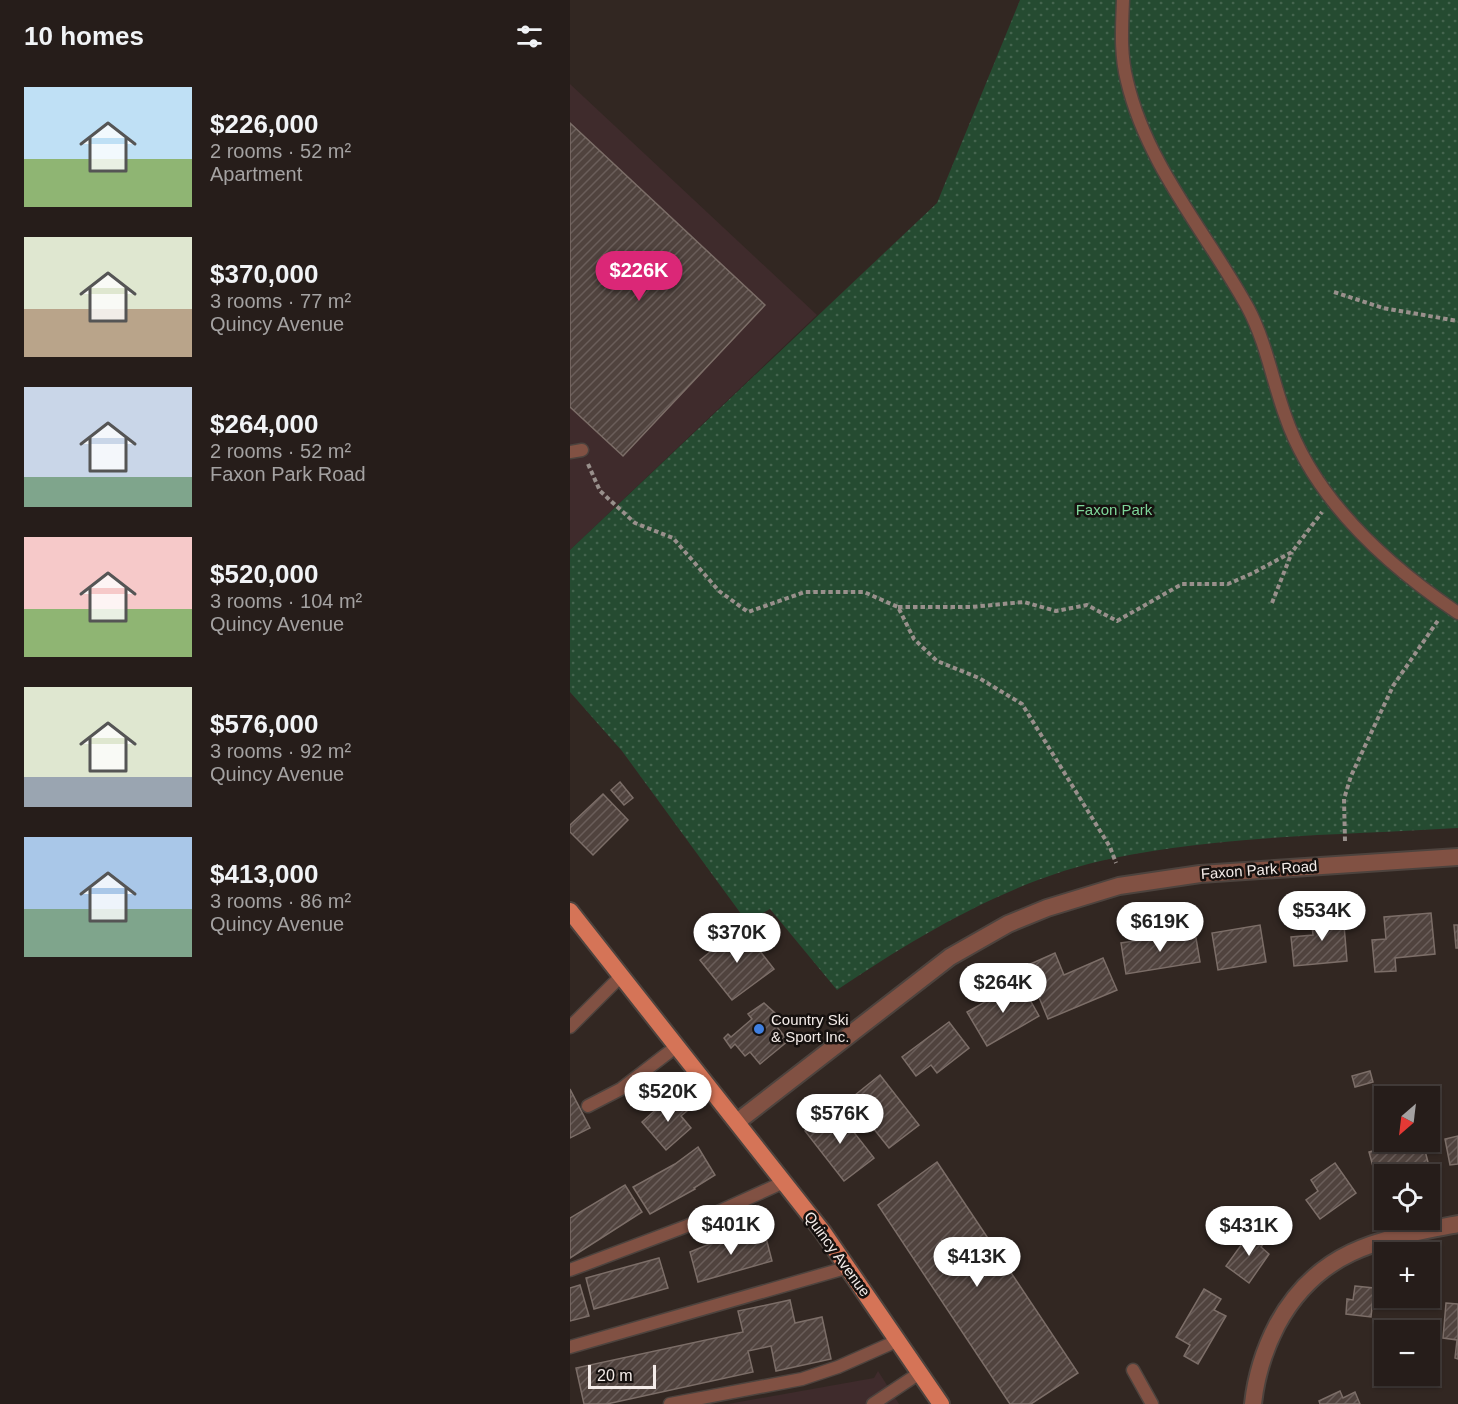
<!DOCTYPE html>
<html lang="en">
<head>
<meta charset="utf-8">
<style>
	:root { --surface:#261d1a; --page:#322a27; --text:#f1f3f6; --muted:#a4a2a2; --line:#423b39; --accent:#db2777 }
	body { margin:0; font-family:Arial,sans-serif; background:var(--page); color:var(--text); height:100vh; display:flex; flex-direction:column; font-size:22px; white-space:nowrap }
	* { box-sizing:border-box; margin:0 }
	p { font-size:20px; color:var(--muted) }
	.icon { flex:none; width:33px; height:33px; fill:none; stroke:currentColor; stroke-width:2; stroke-linecap:round; stroke-linejoin:round }
	.map { position:relative; flex:1; overflow:hidden }
	.drawer { display:flex; flex-direction:column; background:var(--surface); width:570px }
	.drawer>* { flex:none }
	.needle { width:39px; rotate:208deg }
	.controls { position:absolute; left:804px; top:1086px; display:grid; gap:12px }
	.controls a { display:grid; place-items:center; width:66px; height:66px; border-radius:0px; background:var(--surface); box-shadow:0 2px 4px #0004,0 0 0 2px var(--line); font-size:30px }
	.scale { position:absolute; left:18px; bottom:15px; width:68px; box-sizing:border-box; padding-left:6px; border:3px solid #f4ece9; border-top:0; font-size:16px; line-height:21px; white-space:nowrap; color:#f4ece9; -webkit-text-stroke:4px #16110f; paint-order:stroke }
	.price { position:absolute; translate:-50% -51px; padding:0 14px; border-radius:21px; background:#fff; color:#222; font-size:20px; line-height:39px; filter:drop-shadow(0 2px 3px #0008) }
	.price::after { content:''; position:absolute; left:50%; top:36px; width:18px; height:14px; margin-left:-9px; background:inherit; clip-path:polygon(0 0,100% 0,50% 100%) }
	.price.active { background:var(--accent); color:#fff }
	ul { padding:0; list-style:none }
	li { display:flex; align-items:center; gap:18px; height:150px; padding:0 24px }
	li span { display:grid; place-items:center; flex:none; width:168px; height:120px; border-radius:0px; color:#555 }
	li>.icon { margin-inline-start:auto }
	span .icon { width:72px; height:72px; fill:#fffc; stroke-width:1 }
	li b { font-size:26px }
	h2 { display:flex; justify-content:space-between; align-items:center; height:72px; padding:0 24px; font-size:26px }
	main { display:flex; flex:1; min-height:0 }
	.map>svg:first-child { display:block }
	.commercial { fill:#3f2b2c }
	.park { fill:url(#park-dots) }
	.building { fill:url(#building-hatch); stroke:#7c6e68; stroke-width:1.5 }
	.lines { fill:none; stroke-linecap:round; stroke-linejoin:round }
	.service-casing { stroke:#4d433e; stroke-width:15 }
	.minor-casing { stroke:#4d433e; stroke-width:20 }
	.tertiary-casing { stroke:#4d433e; stroke-width:20 }
	.primary-casing { stroke:#4d433e; stroke-width:20 }
	.path { stroke:#99908c; stroke-width:4; stroke-dasharray:4.5 3; stroke-linecap:butt }
	.service { stroke:#815143; stroke-width:12 }
	.minor { stroke:#815143; stroke-width:16 }
	.tertiary { stroke:#815143; stroke-width:16 }
	.primary { stroke:#d57457; stroke-width:16 }
	.shop-dot { fill:#3f7fe0; stroke:#16110f; stroke-width:2 }
	.labels { text-anchor:middle; stroke-width:5; stroke-linejoin:round; paint-order:stroke }
	.park-label { font-size:15px; fill:#7ed699; stroke:#16110f }
	.street-label { font-size:15px; fill:#f4ece9; stroke:#16110f }
	.poi-label { font-size:15px; fill:#f4ece9; stroke:#16110f; text-anchor:start }
</style>
</head>
<body>
<main>
<section class="drawer">
<h2>10 homes<svg class="icon" aria-label="filters" viewBox="0 0 24 24"><path d="M4 7h16M4 17h16"/><circle cx="9" cy="7" r="2"/><circle cx="15" cy="17" r="2"/></svg></h2>
<ul>
<li><span style="background:linear-gradient(#bfe0f5 60%,#8fb573 0)"><svg class="icon" aria-label="home" viewBox="0 0 24 24"><path d="M3 11l9-7 9 7M6 9v11h12V9"/></svg></span><div><b>$226,000</b><p>2 rooms · 52 m²</p><p>Apartment</p></div></li>
<li><span style="background:linear-gradient(#dfe7d0 60%,#b9a48a 0)"><svg class="icon" aria-label="home" viewBox="0 0 24 24"><path d="M3 11l9-7 9 7M6 9v11h12V9"/></svg></span><div><b>$370,000</b><p>3 rooms · 77 m²</p><p>Quincy Avenue</p></div></li>
<li><span style="background:linear-gradient(#c9d6e8 75%,#7fa58c 0)"><svg class="icon" aria-label="home" viewBox="0 0 24 24"><path d="M3 11l9-7 9 7M6 9v11h12V9"/></svg></span><div><b>$264,000</b><p>2 rooms · 52 m²</p><p>Faxon Park Road</p></div></li>
<li><span style="background:linear-gradient(#f6c9c9 60%,#8fb573 0)"><svg class="icon" aria-label="home" viewBox="0 0 24 24"><path d="M3 11l9-7 9 7M6 9v11h12V9"/></svg></span><div><b>$520,000</b><p>3 rooms · 104 m²</p><p>Quincy Avenue</p></div></li>
<li><span style="background:linear-gradient(#dfe7d0 75%,#9aa5b1 0)"><svg class="icon" aria-label="home" viewBox="0 0 24 24"><path d="M3 11l9-7 9 7M6 9v11h12V9"/></svg></span><div><b>$576,000</b><p>3 rooms · 92 m²</p><p>Quincy Avenue</p></div></li>
<li><span style="background:linear-gradient(#a9c7e8 60%,#7fa58c 0)"><svg class="icon" aria-label="home" viewBox="0 0 24 24"><path d="M3 11l9-7 9 7M6 9v11h12V9"/></svg></span><div><b>$413,000</b><p>3 rooms · 86 m²</p><p>Quincy Avenue</p></div></li>
</ul>
</section>
<div class="map">
<svg width="888" height="1404" viewBox="0 0 888 1404">
	<defs>
		<pattern id="park-dots" width="8" height="8" patternUnits="userSpaceOnUse" patternTransform="scale(1.5)"><rect width="8" height="8" fill="#254b31"/><path d="M2 2h.1M6 6h.1" fill="none" stroke="#45654f" stroke-width="1.8" stroke-linecap="round"/></pattern>
		<pattern id="building-hatch" width="6" height="6" patternUnits="userSpaceOnUse" patternTransform="scale(1.5)"><rect width="6" height="6" fill="#50433e"/><path d="M-1 1l2-2M0 6l6-6M5 7l2-2" fill="none" stroke="#6a5e5a"/></pattern>
	</defs>
	<rect width="100%" height="100%" fill="#322722"/>
	<g class="commercial">
		<polygon points="0,84 247,315 0,550"/>
		<polygon points="308,1371 329,1404 158,1404 304,1378"/>
	</g>
	<path class="park" d="M450,0h438v828c-113,7 -233,7 -344,30 -100,20 -194,76 -277,132l-67,-81 -23,13 -125,-171 -52,-59v-142l367,-347z"/>
	<g class="building">
		<polygon points="0,123 195,305 53,456 0,407"/>
		<polygon points="50,782 63,798 54,805 41,790"/>
		<polygon points="33,794 58,820 23,855 0,832 0,825"/>
		<polygon points="773,913 777,961 724,966 721,937 743,935 741,916"/>
		<polygon points="861,913 865,954 825,958 826,971 805,972 802,940 816,939 814,917"/>
		<polygon points="690,925 696,962 648,970 642,933"/>
		<polygon points="884,925 888,925 888,948 886,948"/>
		<polygon points="171,927 204,969 162,1000 130,960"/>
		<polygon points="625,932 630,962 556,974 551,943"/>
		<polygon points="485,953 494,975 533,958 547,990 478,1019 456,966"/>
		<polygon points="450,982 469,1016 417,1046 397,1012"/>
		<polygon points="194,1003 206,1014 207,1020 204,1023 218,1041 190,1064 180,1052 175,1056 165,1044 161,1048 154,1038 158,1034 161,1037 182,1019 178,1014"/>
		<polygon points="379,1022 399,1048 367,1073 361,1065 346,1076 332,1057"/>
		<polygon points="800,1071 803,1082 785,1087 782,1076"/>
		<polygon points="310,1075 349,1125 319,1148 280,1099"/>
		<polygon points="0,1089 20,1128 0,1138"/>
		<polygon points="102,1095 117,1111 111,1116 121,1128 96,1150 72,1122"/>
		<polygon points="265,1108 304,1158 274,1181 235,1131"/>
		<polygon points="888,1136 888,1164 880,1165 875,1139"/>
		<polygon points="853,1143 860,1170 843,1174 814,1174 814,1177 812,1167 804,1170 799,1152 820,1146 821,1152"/>
		<polygon points="128,1147 145,1175 124,1188 125,1189 80,1214 63,1187 105,1164"/>
		<polygon points="367,1162 508,1373 461,1404 440,1404 308,1205"/>
		<polygon points="765,1163 786,1193 750,1219 736,1200 748,1191 741,1180"/>
		<polygon points="55,1185 72,1212 0,1258 0,1218"/>
		<polygon points="194,1230 202,1261 128,1282 120,1252 142,1243"/>
		<polygon points="682,1230 696,1240 691,1247 699,1254 679,1283 656,1266"/>
		<polygon points="89,1258 98,1288 24,1309 16,1278"/>
		<polygon points="10,1285 19,1316 0,1321 0,1288"/>
		<polygon points="785,1286 804,1288 801,1317 776,1314 777,1299 783,1300"/>
		<polygon points="634,1289 651,1299 644,1310 656,1316 628,1364 614,1356 620,1345 606,1337"/>
		<polygon points="220,1300 225,1323 252,1317 261,1359 206,1371 201,1346 178,1351 183,1372 37,1404 14,1404 6,1368 173,1332 168,1311"/>
		<polygon points="876,1303 888,1304 888,1359 885,1358 887,1340 873,1338"/>
		<polygon points="770,1391 773,1398 785,1392 790,1404 750,1404 749,1401"/>
	</g>
	<g class="lines">
		<g class="service-casing">
			<g id="service">
				<path d="M553,0c-1,27 -3,54 4,81 20,85 80,152 121,227 18,34 24,71 37,107 28,83 102,150 173,198"/>
				<polyline points="0,452 12,450"/>
				<polyline points="0,1027 51,976"/>
				<polyline points="18,1106 51,1089 107,1046"/>
				<polyline points="0,1270 117,1226 214,1182"/>
				<polyline points="0,1347 279,1267"/>
				<polyline points="563,1370 582,1404"/>
				<polyline points="100,1404 232,1379 268,1367 329,1340"/>
				<polyline points="303,1404 351,1372"/>
			</g>
		</g>
		<g class="minor-casing">
			<path id="minor" d="M683,1404c3,-28 11,-54 24,-79 41,-76 103,-86 181,-101"/>
		</g>
		<g class="tertiary-casing">
			<polyline id="tertiary" points="167,1122 380,957 438,924 477,908 549,886 630,874 888,857"/>
		</g>
		<g class="primary-casing">
			<polyline id="primary" points="0,911 253,1232 371,1404"/>
		</g>
		<g class="path">
			<polyline points="764,292 813,308 888,321"/>
			<polyline points="18,464 30,491 65,523 103,538 149,591 178,612 235,592 294,592 328,607 344,639 367,661 409,678 452,704 540,847 546,863"/>
			<polyline points="702,603 722,552"/>
			<polyline points="328,607 401,607 454,602 486,611 517,605 547,621 612,584 658,584 683,573 722,552 752,512"/>
			<polyline points="775,841 774,799 781,776 823,686 869,619"/>
		</g>
		<use href="#service" class="service"/>
		<use href="#minor" class="minor"/>
		<use href="#tertiary" class="tertiary"/>
		<use href="#primary" class="primary"/>
	</g>
	<circle class="shop-dot" cx="189" cy="1029" r="6"/>
	<g class="labels">
		<g class="park-label">
			<text x="544" y="515">Faxon Park</text>
		</g>
		<g class="street-label">
			<text transform="translate(689 870) rotate(-4)" y="5">Faxon Park Road</text>
			<text transform="translate(267 1254) rotate(54)" y="5">Quincy Avenue</text>
		</g>
		<g class="poi-label">
			<text x="201" y="1025">Country Ski<tspan x="201" dy="17">&amp; Sport Inc.</tspan></text>
		</g>
	</g>
</svg>
<div class="controls">
<a><svg class="needle" viewBox="-14 -14 28 28"><path d="M0-13l5 13h-10z" fill="#e53935"/><path d="M0 13l5-13h-10z" fill="#a4a2a2"/></svg></a>
<a><svg class="icon" aria-label="locate" viewBox="0 0 24 24"><circle cx="12" cy="12" r="6"/><path d="M12 2v4M12 18v4M2 12h4M18 12h4"/></svg></a>
<a>+</a>
<a>−</a>
</div>
<div class="scale">20 m</div>
<b class="price active" style="left:69px;top:302px">$226K</b>
<b class="price" style="left:752px;top:942px">$534K</b>
<b class="price" style="left:590px;top:953px">$619K</b>
<b class="price" style="left:167px;top:964px">$370K</b>
<b class="price" style="left:433px;top:1014px">$264K</b>
<b class="price" style="left:98px;top:1123px">$520K</b>
<b class="price" style="left:270px;top:1145px">$576K</b>
<b class="price" style="left:161px;top:1256px">$401K</b>
<b class="price" style="left:679px;top:1257px">$431K</b>
<b class="price" style="left:407px;top:1288px">$413K</b>
</div>
</main>
</body>
</html>
